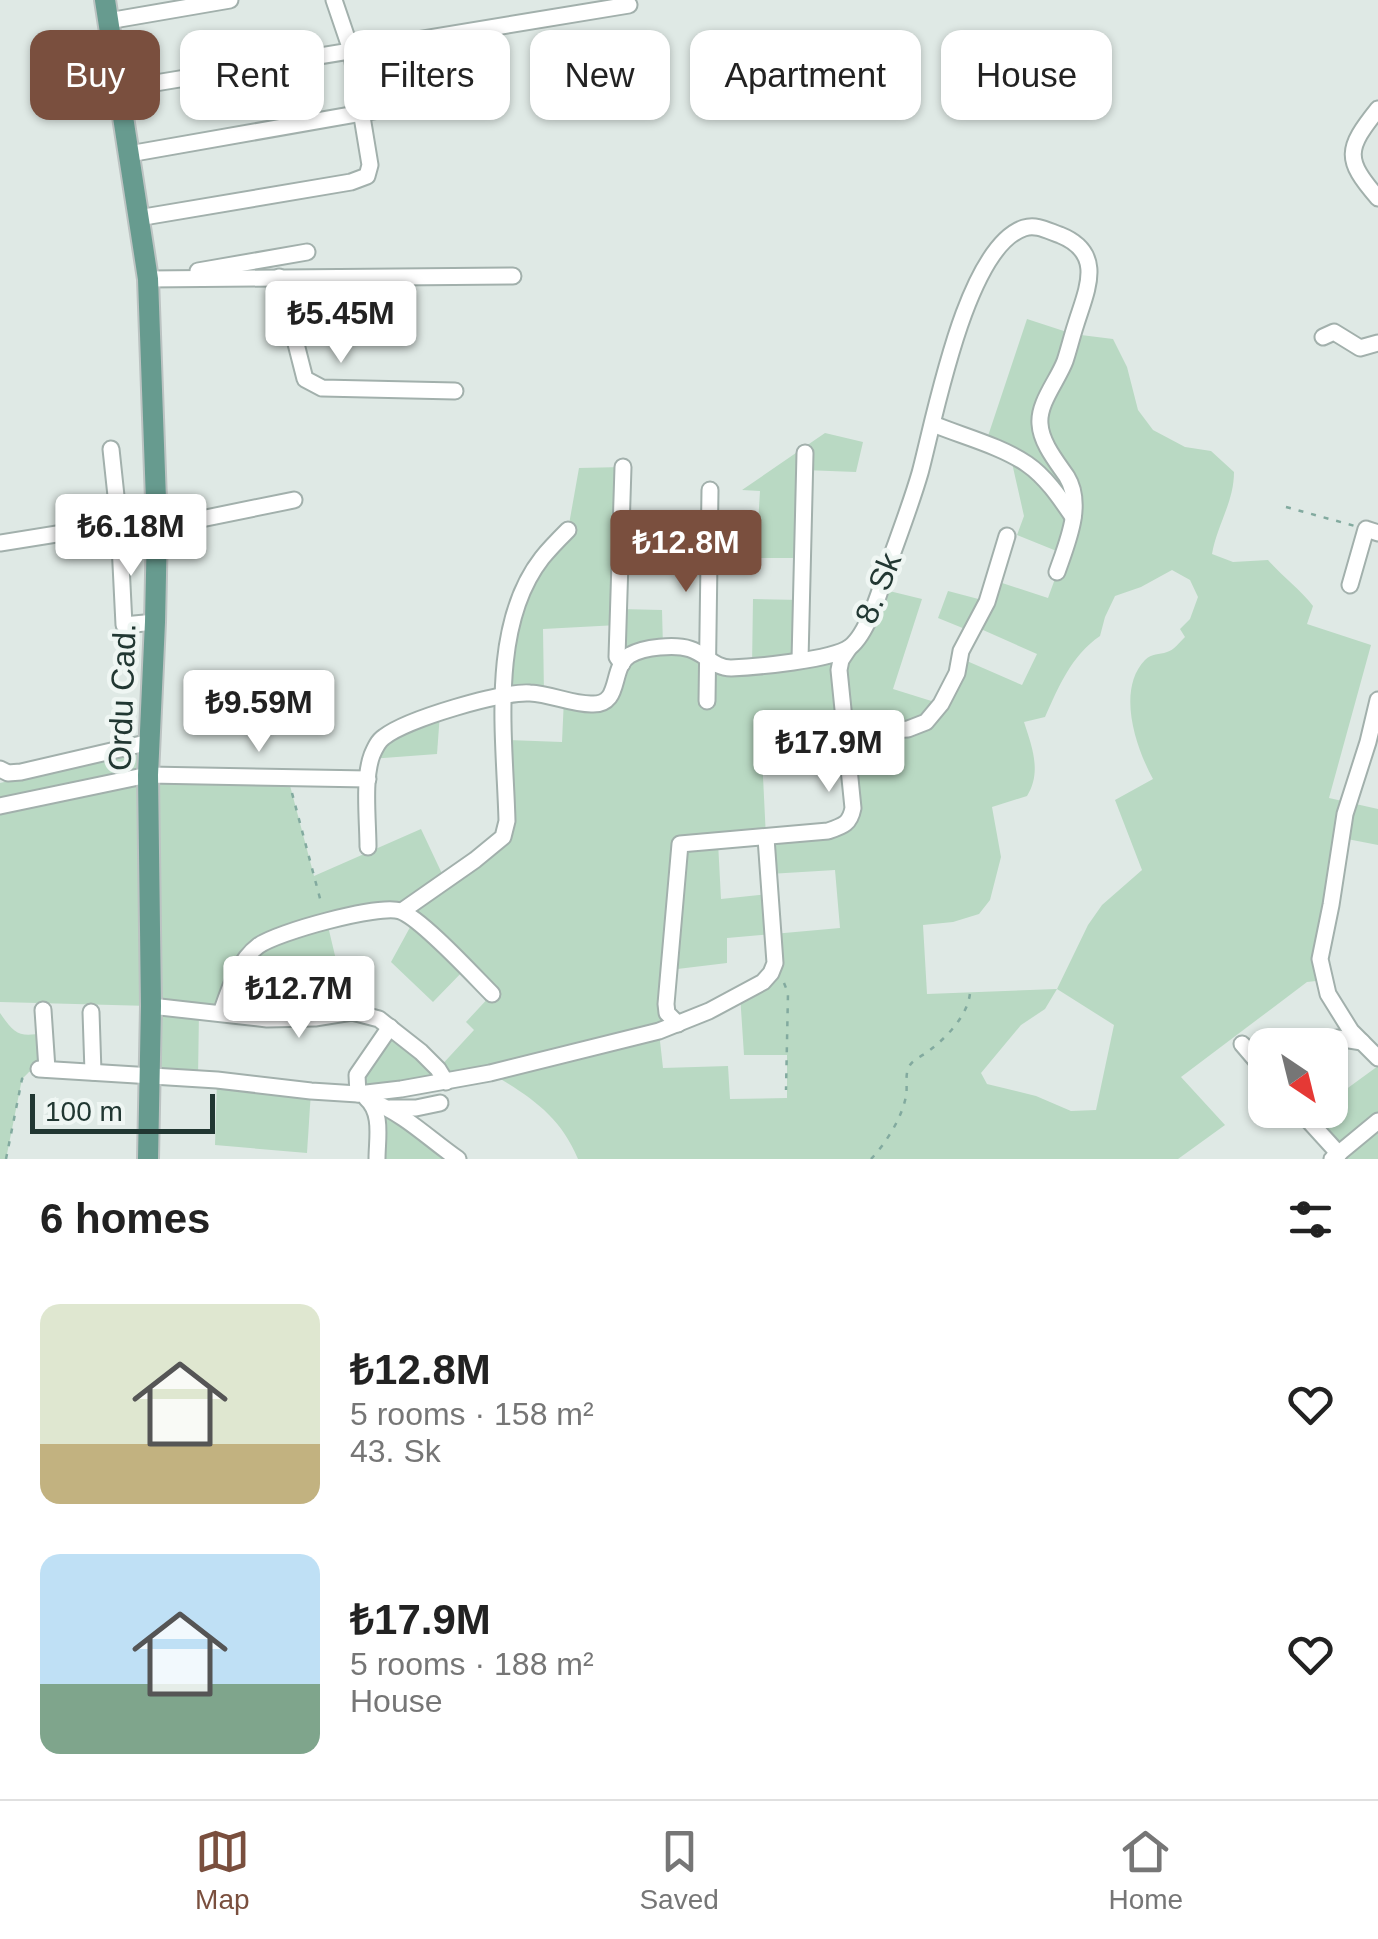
<!DOCTYPE html>
<html lang="en">
<head>
<meta charset="utf-8">
<style>
	:root { --surface:#fff; --page:#f6f6f6; --text:#222; --muted:#767676; --line:#e0e0e0; --accent:#7a4f3e }
	body { margin:0; font-family:Arial,sans-serif; background:var(--page); color:var(--text); height:100vh; display:flex; flex-direction:column; font-size:38px; white-space:nowrap }
	* { box-sizing:border-box; margin:0 }
	p { font-size:32px; color:var(--muted) }
	.icon { flex:none; width:55px; height:55px; fill:none; stroke:currentColor; stroke-width:2; stroke-linecap:round; stroke-linejoin:round }
	.map { position:relative; height:1159px; overflow:hidden }
	.sheet { display:flex; flex-direction:column; background:var(--surface); flex:1 }
	.sheet>* { flex:none }
	.banner { position:absolute; left:30px; top:30px; width:1320px; height:90px; display:flex; gap:20px }
	.needle { width:65px; rotate:145deg }
	.controls { position:absolute; left:1248px; top:1028px; display:grid; gap:20px }
	.controls a { display:grid; place-items:center; width:100px; height:100px; border-radius:20px; background:var(--surface); box-shadow:0 2px 8px #0004; font-size:50px }
	.scale { position:absolute; left:30px; bottom:25px; width:185px; box-sizing:border-box; padding-left:10px; border:5px solid #213732; border-top:0; font-size:28px; line-height:35px; white-space:nowrap; color:#213732; -webkit-text-stroke:8px #eff6f3; paint-order:stroke }
	.price { position:absolute; translate:-50% -85px; padding:0 22px; border-radius:10px; background:#fff; color:#222; font-size:32px; line-height:65px; filter:drop-shadow(0 2px 5px #0008) }
	.price::after { content:''; position:absolute; left:50%; top:60px; width:30px; height:22px; margin-left:-15px; background:inherit; clip-path:polygon(0 0,100% 0,50% 100%) }
	.price.selected { background:var(--accent); color:#fff }
	ul { padding:0; list-style:none }
	li { display:flex; align-items:center; gap:30px; height:250px; padding:0 40px }
	li span { display:grid; place-items:center; flex:none; width:280px; height:200px; border-radius:20px; color:#555 }
	li>.icon { margin-inline-start:auto }
	span .icon { width:120px; height:120px; fill:#fffc; stroke-width:1 }
	li b { font-size:42px }
	h2 { display:flex; justify-content:space-between; align-items:center; height:120px; padding:0 40px; font-size:42px }
	.tag { padding:0 35px; border-radius:20px; background:var(--surface); box-shadow:0 2px 8px #0004; font-size:35px; line-height:90px }
	.tag.selected { background:var(--accent); color:#fff }
	.tabs { display:flex; justify-content:space-around; align-items:center; height:140px; border-top:2px solid var(--line); background:var(--surface); font-size:28px; color:var(--muted) }
	.tabs a { display:grid; justify-items:center; gap:5px }
	.tabs .selected { color:var(--accent) }
	.map>svg:first-child { display:block }
	.green { fill:#b9d9c3; fill-rule:evenodd }
	.lines { fill:none; stroke-linecap:round; stroke-linejoin:round }
	.minor-casing { stroke:#a2b0ac; stroke-width:19 }
	.major-casing { stroke:#bcc3c2; stroke-width:24 }
	.path { stroke:#82aa9f; stroke-width:2.5; stroke-dasharray:5 8; stroke-linecap:butt }
	.minor { stroke:#fff; stroke-width:15 }
	.major { stroke:#679b8f; stroke-width:20 }
	.labels { text-anchor:middle; stroke-width:9; stroke-linejoin:round; paint-order:stroke }
	.street-label { font-size:32px; fill:#213732; stroke:#eff6f3 }
</style>
</head>
<body>
<div class="map">
<svg width="1378" height="1159" viewBox="0 0 1378 1159">
	<rect width="100%" height="100%" fill="#dfe9e5"/>
	<g class="green">
		<path d="M1027,319l46,15 40,5 14,28 11,43 15,20 32,17 26,4 23,21c0,30 -17,53 -22,82l21,8 35,-2c14,16 32,29 45,46l-6,18 64,21 -42,153 49,11v36l-36,-7 -17,142 -18,2 -126,95 44,48 -47,34h-600c-18,-44 -49,-63 -87,-86l-90,16 -44,-3 33,-59 48,42 36,-39 -8,-8 26,-28 -26,-26 -33,34 -42,-40 23,-42 -12,-9 -75,11 10,42 -105,19 -11,30 -22,-2 -1,67 -48,-4v-68l-150,-4v-219l150,-34 -2,25 140,4 26,98 107,-47 24,51 58,-43 2,-97 57,2 2,-44h45l9,-73 -75,4 1,66 -40,1 7,-73 57,-93 11,-62 44,-1 -3,142 42,1 1,38 89,19 1,-68 48,1 -1,59 49,-11 32,-59 41,10 -29,90 48,15 19,-46 62,27 15,-31 -63,-28 -4,5 -32,-13 10,-27 38,10 7,-21 55,18 16,-44 -47,-19 7,-19 -14,-62 -25,-9zM1172,570l18,10 8,17 -8,22 -10,10 5,8c-6,6 -11,13 -18,15 -8,3 -15,1 -22,8 -29,30 -9,88 8,119l-38,21 27,70 -40,35 -14,20 -31,64 -130,5 -4,-69 30,-3 26,-8 11,-14 11,-43 -9,-50 35,-11c15,-24 5,-49 -3,-74l21,-5c14,-31 26,-61 55,-81l5,-19 10,-21 26,-9zM847,748l4,72 -85,18 -4,-82zM766,839l3,35 66,-4 5,58 -67,6 -3,-40 -49,5 -3,-57zM772,934l-1,39 -31,21 4,61h43v43l-57,1 -2,-33 -65,2 -4,-36 12,-13 -2,-49 58,-7v-25zM1057,989l57,36 -18,85 -25,1 -35,-15 -49,-12 -6,-11 40,-48 24,-16z"/>
		<polygon points="825,433 863,442 856,472 804,470 802,558 756,558 760,491 742,490"/>
		<polygon points="440,713 437,754 370,759 380,740"/>
		<path d="M0,1013c15,22 19,24 44,20l-5,36 -10,3 -7,7 -16,80h-6z"/>
		<polygon points="1378,1066 1378,1159 1332,1159 1306,1118 1317,1110 1330,1110 1330,1101"/>
		<polygon points="217,1080 311,1091 307,1153 215,1145"/>
		<polygon points="390,1108 458,1159 377,1159 378,1114"/>
	</g>
	<g class="lines">
		<g class="minor-casing">
			<g id="minor">
				<polyline points="108,21 230,0"/>
				<polyline points="119,89 629,5"/>
				<path d="M1378,109c-32,40 -34,50 0,89"/>
				<polyline points="129,154 487,91"/>
				<polyline points="138,218 351,182 367,176 370,165 351,50 334,0"/>
				<polyline points="198,271 307,252"/>
				<polyline points="279,277 305,379 322,388 455,391"/>
				<polyline points="148,279 513,276"/>
				<polyline points="1323,337 1334,332 1360,348 1378,343"/>
				<path d="M933,424c29,12 68,22 94,40 19,13 33,34 46,53"/>
				<polyline points="111,449 119,524 124,625 155,622"/>
				<polyline points="157,528 294,500"/>
				<polyline points="0,543 119,524"/>
				<polyline points="1350,585 1366,529 1378,533"/>
				<polyline points="800,660 805,453"/>
				<polyline points="622,664 617,657 623,467"/>
				<polyline points="1378,700 1368,742 1345,814 1331,905 1320,959 1328,994 1351,1031 1378,1058"/>
				<polyline points="707,701 710,490"/>
				<polyline points="845,725 891,730 908,729 926,722 941,704 957,673 961,651 987,602 1007,536"/>
				<polyline points="0,769 8,773 21,772 150,742"/>
				<polyline points="0,806 148,775 368,779"/>
				<path d="M368,847c0,-26 -5,-68 4,-92 3,-7 6,-14 12,-18 23,-18 118,-46 146,-44 21,1 41,11 61,11 32,2 18,-37 39,-49 14,-8 45,-11 60,-6 16,5 24,19 41,19 24,-1 102,-8 119,-21 18,-14 31,-59 38,-81 11,-31 23,-62 32,-93 15,-56 46,-226 104,-245 13,-4 24,3 36,7 45,18 27,54 16,89 -4,12 -7,25 -11,37 -7,19 -27,42 -25,63 1,19 17,38 27,53 17,28 0,66 -10,95"/>
				<path d="M402,911l73,-51 28,-23 4,-16c-2,-81 -19,-194 35,-263 8,-10 17,-19 26,-28"/>
				<polyline points="151,1006 267,1019 315,1018 352,1012 379,1019 421,1052 438,1069 446,1082"/>
				<polyline points="43,1010 47,1069"/>
				<polyline points="91,1012 93,1072"/>
				<path d="M221,1013c8,-23 17,-52 37,-67 19,-14 121,-42 142,-35 21,7 74,65 92,83"/>
				<path d="M678,1024l-11,-11 -1,-9 14,-160 148,-13c15,-5 22,-7 25,-23l-14,-138 2,-10 8,-12"/>
				<polyline points="1242,1044 1265,1071"/>
				<polyline points="1308,1045 1337,1038 1362,1042"/>
				<polyline points="39,1069 217,1080 311,1091 358,1094 401,1089 490,1073 659,1031 709,1011 763,982 771,973 775,963 766,838"/>
				<polyline points="358,1094 357,1075 390,1027"/>
				<path d="M366,1098c17,15 11,40 11,61"/>
				<path d="M371,1101c34,13 58,38 87,58"/>
				<polyline points="390,1108 416,1108 440,1103"/>
				<polyline points="1299,1110 1339,1154"/>
				<polyline points="1332,1159 1378,1121"/>
			</g>
		</g>
		<g class="major-casing">
			<polyline id="major" points="105,0 148,279 157,528 155,622 148,775 151,1006 148,1159"/>
		</g>
		<g class="path">
			<polyline points="1286,507 1355,526"/>
			<polyline points="292,793 322,906"/>
			<polyline points="784,983 788,993 786,1090"/>
			<polyline points="6,1159 22,1079 27,1074"/>
			<path d="M871,1159c15,-16 31,-41 35,-63 2,-10 -2,-22 4,-31 4,-6 14,-10 20,-15 17,-13 38,-35 40,-57"/>
		</g>
		<use href="#minor" class="minor"/>
		<use href="#major" class="major"/>
	</g>
	<g class="labels">
		<g class="street-label">
			<text transform="translate(878 588) rotate(-68)" y="11">8. Sk</text>
			<text transform="translate(122 697) rotate(-88)" y="11">Ordu Cad.</text>
		</g>
	</g>
</svg>
<div class="controls">
<a><svg class="needle" viewBox="-14 -14 28 28"><path d="M0-13l5 13h-10z" fill="#e53935"/><path d="M0 13l5-13h-10z" fill="#767676"/></svg></a>
</div>
<div class="scale">100 m</div>
<b class="price" style="left:341px;top:366px">₺5.45M</b>
<b class="price" style="left:131px;top:579px">₺6.18M</b>
<b class="price selected" style="left:686px;top:595px">₺12.8M</b>
<b class="price" style="left:259px;top:755px">₺9.59M</b>
<b class="price" style="left:829px;top:795px">₺17.9M</b>
<b class="price" style="left:299px;top:1041px">₺12.7M</b>
<div class="banner">
<a class="tag selected">Buy</a>
<a class="tag">Rent</a>
<a class="tag">Filters</a>
<a class="tag">New</a>
<a class="tag">Apartment</a>
<a class="tag">House</a>
</div>
</div>
<section class="sheet">
<h2>6 homes<svg class="icon" aria-label="filters" viewBox="0 0 24 24"><path d="M4 7h16M4 17h16"/><circle cx="9" cy="7" r="2"/><circle cx="15" cy="17" r="2"/></svg></h2>
<ul>
<li><span style="background:linear-gradient(#dfe7d0 70%,#c2b280 0)"><svg class="icon" aria-label="home" viewBox="0 0 24 24"><path d="M3 11l9-7 9 7M6 9v11h12V9"/></svg></span><div><b>₺12.8M</b><p>5 rooms · 158 m²</p><p>43. Sk</p></div><svg class="icon" aria-label="heart" viewBox="0 0 24 24"><path d="M12 20l-8-8c-3-5 5-10 8-4 3-6 11-1 8 4z"/></svg></li>
<li><span style="background:linear-gradient(#bfe0f5 65%,#7fa58c 0)"><svg class="icon" aria-label="home" viewBox="0 0 24 24"><path d="M3 11l9-7 9 7M6 9v11h12V9"/></svg></span><div><b>₺17.9M</b><p>5 rooms · 188 m²</p><p>House</p></div><svg class="icon" aria-label="heart" viewBox="0 0 24 24"><path d="M12 20l-8-8c-3-5 5-10 8-4 3-6 11-1 8 4z"/></svg></li>
</ul>
</section>
<nav class="tabs">
<a class="selected"><svg class="icon" aria-label="map" viewBox="0 0 24 24"><path d="M3 6l6-2 6 2 6-2v14l-6 2-6-2-6 2zM9 4v14M15 6v14"/></svg>Map</a>
<a><svg class="icon" aria-label="saved" viewBox="0 0 24 24"><path d="M7 4h10v16l-5-4-5 4z"/></svg>Saved</a>
<a><svg class="icon" aria-label="home" viewBox="0 0 24 24"><path d="M3 11l9-7 9 7M6 9v11h12V9"/></svg>Home</a>
</nav>
</body>
</html>
